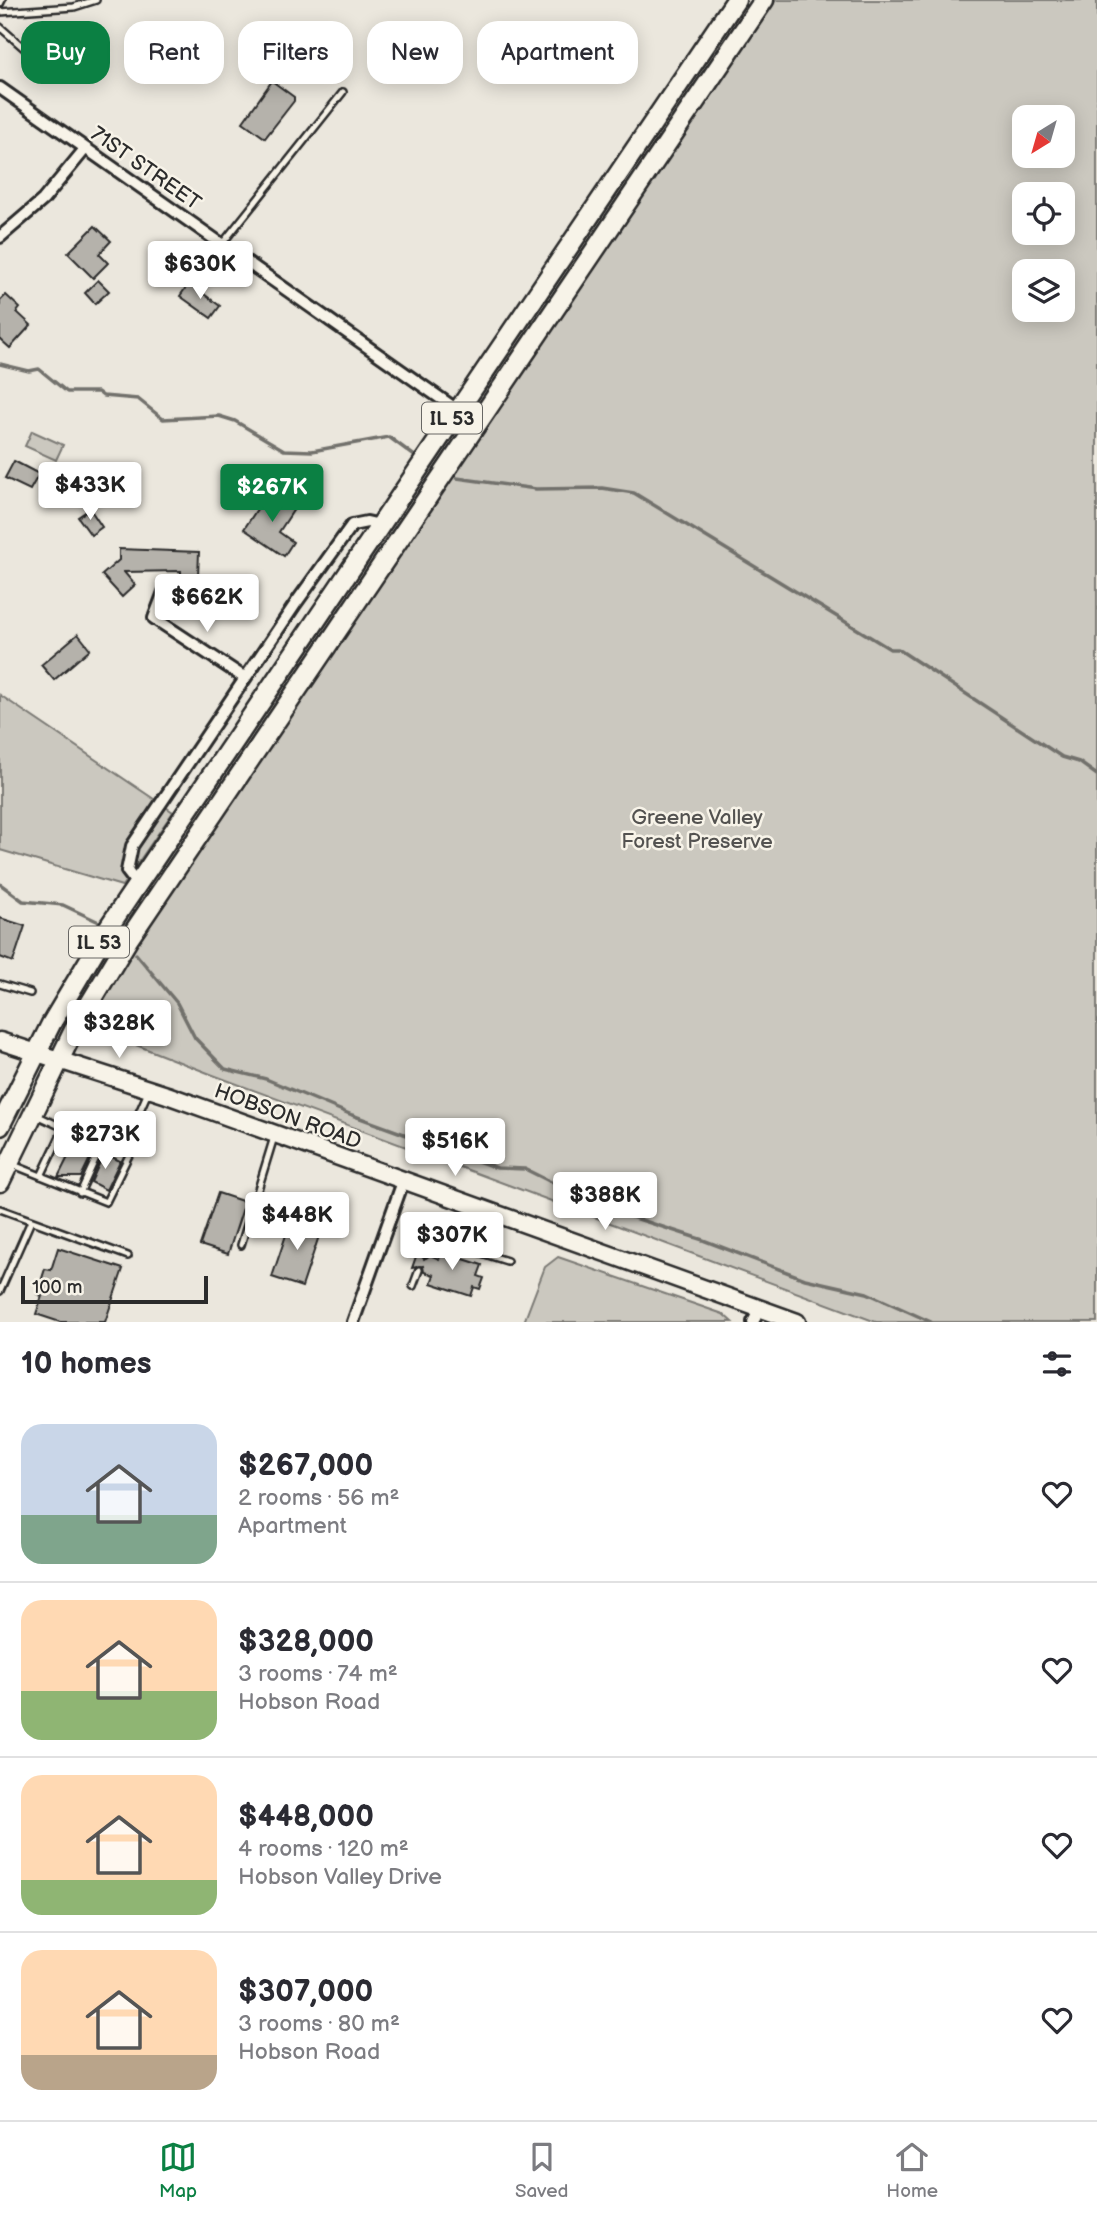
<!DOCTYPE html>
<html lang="en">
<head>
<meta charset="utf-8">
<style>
	:root { --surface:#fff; --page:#f2f2f3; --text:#2b2b33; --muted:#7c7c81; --line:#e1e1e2; --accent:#0b8043 }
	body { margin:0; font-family:"Balsamiq Sans",sans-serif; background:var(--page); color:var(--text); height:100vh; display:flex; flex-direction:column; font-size:26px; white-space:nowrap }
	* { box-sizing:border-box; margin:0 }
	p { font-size:23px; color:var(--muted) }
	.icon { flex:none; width:38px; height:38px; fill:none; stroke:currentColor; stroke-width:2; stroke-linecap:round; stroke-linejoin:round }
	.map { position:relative; height:1322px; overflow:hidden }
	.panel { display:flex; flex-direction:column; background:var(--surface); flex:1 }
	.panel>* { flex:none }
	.top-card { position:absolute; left:21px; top:21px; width:700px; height:63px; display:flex; gap:14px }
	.needle { width:46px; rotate:217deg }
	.fabs { position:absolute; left:1012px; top:105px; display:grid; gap:14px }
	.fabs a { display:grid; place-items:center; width:63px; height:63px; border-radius:14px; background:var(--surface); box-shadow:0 4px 18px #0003; font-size:35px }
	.scale { position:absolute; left:21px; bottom:18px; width:187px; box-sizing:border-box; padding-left:7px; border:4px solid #2b2b2b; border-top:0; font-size:19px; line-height:24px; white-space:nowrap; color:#2b2b2b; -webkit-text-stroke:5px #f7f3e8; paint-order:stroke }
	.price { position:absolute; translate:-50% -60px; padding:0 16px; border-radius:7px; background:#fff; color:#222; font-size:23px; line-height:46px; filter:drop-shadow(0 2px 4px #0008) }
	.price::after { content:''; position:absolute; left:50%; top:42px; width:21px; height:16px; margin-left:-10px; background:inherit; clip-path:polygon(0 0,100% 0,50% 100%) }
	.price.active { background:var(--accent); color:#fff }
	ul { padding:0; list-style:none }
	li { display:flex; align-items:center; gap:21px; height:175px; padding:0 21px }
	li+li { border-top:2px solid var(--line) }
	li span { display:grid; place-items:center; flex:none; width:196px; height:140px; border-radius:21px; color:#555 }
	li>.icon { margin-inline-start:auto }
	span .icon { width:84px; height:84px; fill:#fffc; stroke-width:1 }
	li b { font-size:30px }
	h2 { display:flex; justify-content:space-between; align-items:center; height:84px; padding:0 21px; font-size:30px }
	.tag { padding:0 24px; border-radius:21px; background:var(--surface); box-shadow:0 4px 18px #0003; font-size:24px; line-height:63px }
	.tag.active { background:var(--accent); color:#fff }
	.dock { display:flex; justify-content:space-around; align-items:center; height:98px; border-top:2px solid var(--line); background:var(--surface); font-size:19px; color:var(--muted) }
	.dock a { display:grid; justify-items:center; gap:4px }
	.dock .active { color:var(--accent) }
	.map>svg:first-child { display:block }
	.green { fill:#cbc8bf; stroke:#7b7a75; stroke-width:2; fill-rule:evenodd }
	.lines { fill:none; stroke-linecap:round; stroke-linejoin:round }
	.stream { stroke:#72716c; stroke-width:3.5 }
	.building { fill:#b5b2ab; stroke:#2b2b2b; stroke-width:2 }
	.lane-casing { stroke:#2b2b2b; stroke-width:10 }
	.street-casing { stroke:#2b2b2b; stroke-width:16 }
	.secondary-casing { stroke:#2b2b2b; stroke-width:21 }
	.primary-casing { stroke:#2b2b2b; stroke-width:23 }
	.lane { stroke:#f7f3e8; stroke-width:5 }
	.street { stroke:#f7f3e8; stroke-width:10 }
	.secondary { stroke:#f7f3e8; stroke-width:16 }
	.primary { stroke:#f7f3e8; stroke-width:18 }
	.labels { text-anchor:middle; stroke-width:5; stroke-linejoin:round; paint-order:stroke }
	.shield { fill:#f7f3e8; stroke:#686764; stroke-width:2 }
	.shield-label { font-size:19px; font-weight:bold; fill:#2b2b2b }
	.street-label { font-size:21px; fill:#2b2b2b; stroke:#f7f3e8 }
	.park-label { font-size:21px; fill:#535250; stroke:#f7f3e8 }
</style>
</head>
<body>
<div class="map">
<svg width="1097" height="1322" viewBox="0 0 1097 1322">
	<rect width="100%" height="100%" fill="#ebe7dd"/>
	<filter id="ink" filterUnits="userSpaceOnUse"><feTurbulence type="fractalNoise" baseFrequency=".0143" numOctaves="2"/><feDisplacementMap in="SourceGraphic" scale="14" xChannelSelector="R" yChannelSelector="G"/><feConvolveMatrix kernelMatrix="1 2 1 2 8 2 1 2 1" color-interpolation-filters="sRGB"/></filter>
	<g filter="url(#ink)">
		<g class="green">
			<path d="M776,0h321v1322h-221l-663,-247 -105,-41 -10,-8 1,-23 85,-131zM1024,117h38v39h-38zM1024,194h38v39h-38zM1024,271h38v39h-38z"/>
			<polygon points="32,431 63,445 56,460 25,446"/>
			<polygon points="0,695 173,812 122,886 0,850"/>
			<polygon points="558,1257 723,1314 732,1322 524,1322 545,1267"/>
		</g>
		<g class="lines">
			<g class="stream">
				<polyline points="0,364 29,371 39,369 67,392 98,392 103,396 138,399 163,419 219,416 235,421 284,450 312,451 389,437 416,457"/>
				<polyline points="457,478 536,489 602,488 634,493 890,649 898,649 1062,757 1079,762 1097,775"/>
				<polyline points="0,884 23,901 63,905 99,922"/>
				<polyline points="136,954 177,1003 195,1038 225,1069 266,1079 352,1115 497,1168 525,1169 559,1186 585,1193 607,1209 703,1240 805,1279 867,1293 931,1322"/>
			</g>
		</g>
		<g class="building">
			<polygon points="87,27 101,36 98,42 110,51 103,61 90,52 84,61 70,51"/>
			<polygon points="272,81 294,97 294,101 265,138 243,122"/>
			<polygon points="95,226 111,241 99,254 108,263 93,278 68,253"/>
			<polygon points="98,280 109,291 95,304 85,293"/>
			<polygon points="189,283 220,306 211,318 180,296"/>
			<polygon points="6,295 20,308 17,312 31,325 10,348 0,339 0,301"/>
			<polygon points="14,461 39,474 30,490 5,478"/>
			<polygon points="286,495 298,503 279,532 293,542 284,556 244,529 263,500 276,509"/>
			<polygon points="90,509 102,527 91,535 78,517"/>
			<polygon points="119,549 199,552 198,577 181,577 181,571 124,572 135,585 122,597 102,575 119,560"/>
			<polygon points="78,634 90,649 54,680 41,665"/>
			<polygon points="0,918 25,926 13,962 0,957"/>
			<polygon points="102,1120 94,1125 97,1132 90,1145 95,1148 81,1177 58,1177 80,1133 87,1130 86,1121"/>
			<polygon points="104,1153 120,1161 106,1190 91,1182"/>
			<polygon points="218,1193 245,1202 228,1254 200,1245"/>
			<polygon points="292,1217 322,1227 302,1287 272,1277"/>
			<polygon points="58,1248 123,1269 105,1322 60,1322 36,1314 42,1296 37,1294 45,1269 51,1270"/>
			<polygon points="418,1251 424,1259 430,1255 439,1259 442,1252 482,1265 478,1276 484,1278 480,1289 474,1287 471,1296 431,1283 434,1275 424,1272 423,1266 412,1268"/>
		</g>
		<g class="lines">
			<g class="lane-casing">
				<g id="lane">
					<polyline points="0,4 2,0"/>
					<polyline points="0,12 74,7 96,0"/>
					<polyline points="0,27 49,70 67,70 74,62"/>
					<polyline points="222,244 343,92"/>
					<polyline points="0,984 30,993"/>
					<polyline points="36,1115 64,1128 41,1176"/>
					<polyline points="99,1127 110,1127"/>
					<polyline points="64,1128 82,1128"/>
					<polyline points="11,1164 106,1202 133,1147 131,1131 148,1092"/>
					<polyline points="80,1193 110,1127 131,1131"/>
					<polyline points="0,1209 128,1256"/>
					<polyline points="241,1245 274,1137"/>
					<polyline points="425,1254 428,1243 437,1239 507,1261"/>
					<polyline points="413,1286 419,1270"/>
					<polyline points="0,1291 31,1221"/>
				</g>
			</g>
			<g class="street-casing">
				<g id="street">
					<polyline points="0,88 477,424"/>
					<polyline points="0,237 43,200 85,149"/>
					<polyline points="164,592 154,618 245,678"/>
					<polyline points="137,884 127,871 132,846 296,603 352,525 367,522 380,525"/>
					<polyline points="353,1322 404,1179"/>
					<polyline points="753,1322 760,1309"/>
				</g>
			</g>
			<g class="secondary-casing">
				<polyline id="secondary" points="0,1041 167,1095 797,1322"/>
			</g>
			<g class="primary-casing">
				<g id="primary">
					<polyline points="0,1126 51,1024 110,925 736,0"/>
					<polyline points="0,1182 74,1030 128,940 764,0"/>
				</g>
			</g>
			<use href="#lane" class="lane"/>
			<use href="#street" class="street"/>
			<use href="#secondary" class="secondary"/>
			<use href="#primary" class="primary"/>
		</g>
	</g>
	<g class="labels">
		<g class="shield">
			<rect x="422" y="402.5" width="60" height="31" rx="5"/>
			<rect x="69" y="926.5" width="60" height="31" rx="5"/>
		</g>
		<g class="shield-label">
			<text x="452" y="425">IL 53</text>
			<text x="99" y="949">IL 53</text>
		</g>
		<g class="street-label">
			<text transform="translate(146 168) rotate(35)" y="7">71ST STREET</text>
			<text transform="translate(288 1116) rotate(20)" y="7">HOBSON ROAD</text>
		</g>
		<g class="park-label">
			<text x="697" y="824">Greene Valley<tspan x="697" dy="24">Forest Preserve</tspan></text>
		</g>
	</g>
</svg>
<div class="fabs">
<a><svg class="needle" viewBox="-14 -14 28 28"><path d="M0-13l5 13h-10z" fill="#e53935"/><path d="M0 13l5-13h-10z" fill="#7c7c81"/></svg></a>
<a><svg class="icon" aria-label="locate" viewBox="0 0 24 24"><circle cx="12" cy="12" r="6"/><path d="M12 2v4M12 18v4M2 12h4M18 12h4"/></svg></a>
<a><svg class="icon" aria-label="layers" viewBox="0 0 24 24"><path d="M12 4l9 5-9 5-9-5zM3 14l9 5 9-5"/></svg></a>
</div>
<div class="scale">100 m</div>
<b class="price" style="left:200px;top:301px">$630K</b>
<b class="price" style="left:90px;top:522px">$433K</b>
<b class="price active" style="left:272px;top:524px">$267K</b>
<b class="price" style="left:207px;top:634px">$662K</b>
<b class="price" style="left:119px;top:1060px">$328K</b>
<b class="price" style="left:105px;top:1171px">$273K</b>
<b class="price" style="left:455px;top:1178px">$516K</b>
<b class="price" style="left:605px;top:1232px">$388K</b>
<b class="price" style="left:297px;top:1252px">$448K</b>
<b class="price" style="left:452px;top:1272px">$307K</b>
<div class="top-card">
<a class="tag active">Buy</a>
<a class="tag">Rent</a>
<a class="tag">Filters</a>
<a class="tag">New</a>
<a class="tag">Apartment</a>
</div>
</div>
<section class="panel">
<h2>10 homes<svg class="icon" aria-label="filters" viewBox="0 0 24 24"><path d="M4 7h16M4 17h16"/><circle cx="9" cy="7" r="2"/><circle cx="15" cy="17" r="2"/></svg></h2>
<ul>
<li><span style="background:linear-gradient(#c9d6e8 65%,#7fa58c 0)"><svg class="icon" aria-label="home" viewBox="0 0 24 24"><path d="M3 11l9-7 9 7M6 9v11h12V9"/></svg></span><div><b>$267,000</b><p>2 rooms · 56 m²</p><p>Apartment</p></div><svg class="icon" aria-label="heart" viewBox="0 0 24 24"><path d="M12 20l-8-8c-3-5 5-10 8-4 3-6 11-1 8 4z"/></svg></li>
<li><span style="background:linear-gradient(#ffd9b3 65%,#8fb573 0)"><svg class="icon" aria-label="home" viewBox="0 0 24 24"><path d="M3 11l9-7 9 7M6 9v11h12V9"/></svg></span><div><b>$328,000</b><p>3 rooms · 74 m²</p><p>Hobson Road</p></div><svg class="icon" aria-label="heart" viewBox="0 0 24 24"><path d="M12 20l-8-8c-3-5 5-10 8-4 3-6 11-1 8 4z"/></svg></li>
<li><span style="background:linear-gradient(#ffd9b3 75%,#8fb573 0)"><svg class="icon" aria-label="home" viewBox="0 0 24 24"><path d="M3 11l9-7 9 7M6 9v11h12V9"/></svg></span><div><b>$448,000</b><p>4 rooms · 120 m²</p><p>Hobson Valley Drive</p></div><svg class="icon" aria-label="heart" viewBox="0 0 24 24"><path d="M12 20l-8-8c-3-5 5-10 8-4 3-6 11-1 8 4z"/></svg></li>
<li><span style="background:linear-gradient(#ffd9b3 75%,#b9a48a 0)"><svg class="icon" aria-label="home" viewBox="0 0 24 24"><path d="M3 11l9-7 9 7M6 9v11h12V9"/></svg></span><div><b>$307,000</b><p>3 rooms · 80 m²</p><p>Hobson Road</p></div><svg class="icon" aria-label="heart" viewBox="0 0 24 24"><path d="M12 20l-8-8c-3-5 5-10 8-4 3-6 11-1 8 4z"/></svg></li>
</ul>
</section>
<nav class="dock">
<a class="active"><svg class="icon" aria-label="map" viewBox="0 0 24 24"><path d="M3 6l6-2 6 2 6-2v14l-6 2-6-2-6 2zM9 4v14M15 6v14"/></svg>Map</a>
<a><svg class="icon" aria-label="saved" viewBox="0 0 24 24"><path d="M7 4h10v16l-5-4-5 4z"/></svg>Saved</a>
<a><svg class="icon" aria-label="home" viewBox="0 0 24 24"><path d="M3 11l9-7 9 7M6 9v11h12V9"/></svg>Home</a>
</nav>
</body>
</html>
